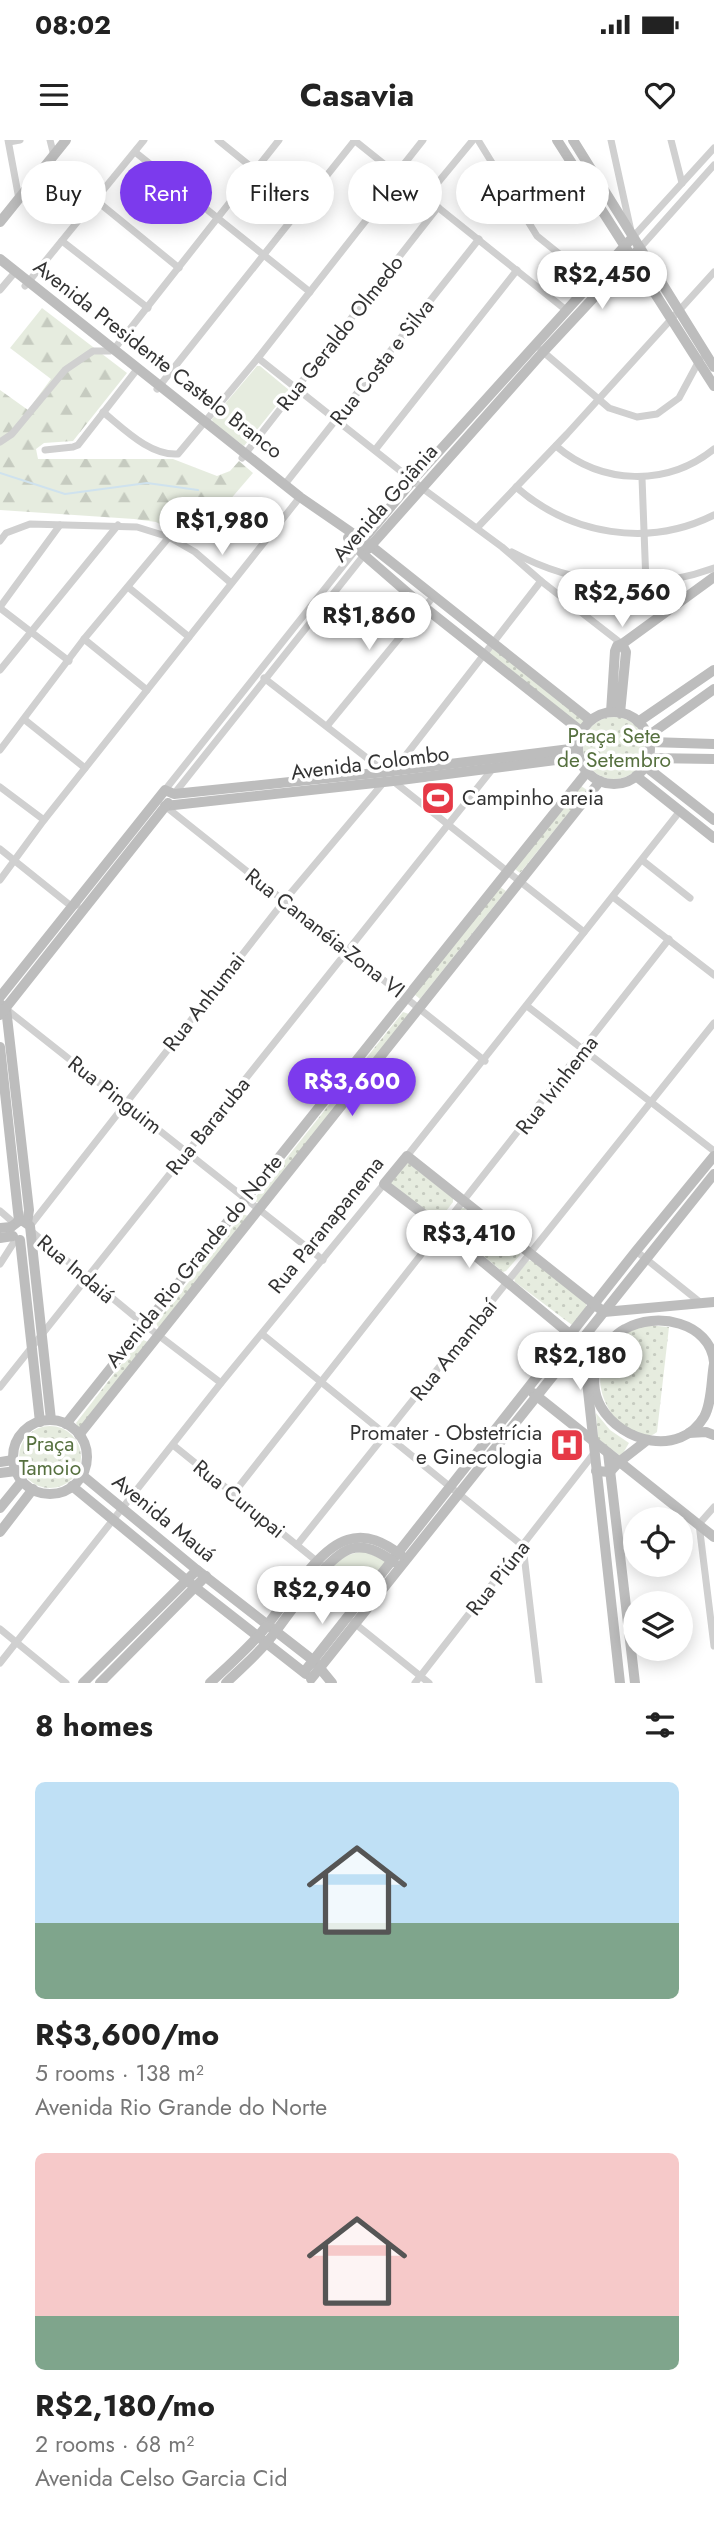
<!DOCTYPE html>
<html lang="en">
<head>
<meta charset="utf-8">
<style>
	:root { --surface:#fff; --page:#f6f6f6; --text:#222; --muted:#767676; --accent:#7c3aed }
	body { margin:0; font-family:Jost,sans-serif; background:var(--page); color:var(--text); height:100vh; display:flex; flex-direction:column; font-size:26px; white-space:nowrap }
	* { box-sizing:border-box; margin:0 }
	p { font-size:23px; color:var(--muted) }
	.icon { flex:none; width:38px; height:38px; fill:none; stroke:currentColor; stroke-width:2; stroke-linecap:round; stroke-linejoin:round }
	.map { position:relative; height:1543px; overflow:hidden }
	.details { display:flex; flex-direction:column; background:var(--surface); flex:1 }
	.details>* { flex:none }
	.banner { position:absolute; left:21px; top:21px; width:672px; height:63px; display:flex; gap:14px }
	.controls { position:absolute; left:623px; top:1367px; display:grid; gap:14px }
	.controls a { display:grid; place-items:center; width:70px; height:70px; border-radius:50%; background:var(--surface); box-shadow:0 4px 18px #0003; font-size:35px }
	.price { position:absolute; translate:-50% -60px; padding:0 16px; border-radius:24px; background:#fff; color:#222; font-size:23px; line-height:46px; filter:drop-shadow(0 2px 4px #0008) }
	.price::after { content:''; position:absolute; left:50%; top:42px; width:21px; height:16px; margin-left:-10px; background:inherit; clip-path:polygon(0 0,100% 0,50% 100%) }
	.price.selected { background:var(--accent); color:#fff }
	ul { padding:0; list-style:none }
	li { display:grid; align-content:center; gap:14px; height:371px; padding:0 35px }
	li span { display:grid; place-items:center; height:217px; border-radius:10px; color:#555 }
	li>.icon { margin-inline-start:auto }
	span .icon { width:126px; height:126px; fill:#fffc; stroke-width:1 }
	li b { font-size:30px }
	h2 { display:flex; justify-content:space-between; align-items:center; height:84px; padding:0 35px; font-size:30px }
	.chip { padding:0 24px; border-radius:32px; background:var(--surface); box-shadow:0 4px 18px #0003; font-size:24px; line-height:63px }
	.chip.selected { background:var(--accent); color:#fff }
	.status { display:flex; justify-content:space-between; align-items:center; height:49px; padding:0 35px; background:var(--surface); direction:ltr }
	.status svg { height:19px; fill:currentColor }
	header { display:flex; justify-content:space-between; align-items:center; height:91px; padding:0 35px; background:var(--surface); font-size:32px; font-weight:700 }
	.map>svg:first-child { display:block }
	.green { fill:#e6ecdf }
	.forest { fill:url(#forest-firs) }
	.park { fill:url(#park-dots) }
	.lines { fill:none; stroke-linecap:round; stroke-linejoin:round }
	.stream { stroke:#cfe2ee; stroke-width:2 }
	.street { stroke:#d0d0d0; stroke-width:7 }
	.secondary { stroke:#bdbdbd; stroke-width:10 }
	.labels { text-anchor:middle; stroke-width:7; stroke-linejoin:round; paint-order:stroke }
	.street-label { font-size:21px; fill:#333; stroke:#fff }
	.park-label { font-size:21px; fill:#56703f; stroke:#fff }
	.poi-label { font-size:21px; fill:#333; stroke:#fff; text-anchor:start }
</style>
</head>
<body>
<div class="status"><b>08:02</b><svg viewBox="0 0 49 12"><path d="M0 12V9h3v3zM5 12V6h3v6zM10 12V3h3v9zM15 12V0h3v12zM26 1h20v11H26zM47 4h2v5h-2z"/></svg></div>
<header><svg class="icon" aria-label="menu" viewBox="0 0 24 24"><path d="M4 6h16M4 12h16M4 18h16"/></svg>Casavia<svg class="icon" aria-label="heart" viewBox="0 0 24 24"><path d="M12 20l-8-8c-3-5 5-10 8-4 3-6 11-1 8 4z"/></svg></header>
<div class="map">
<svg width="714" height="1543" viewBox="0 0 714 1543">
	<defs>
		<pattern id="forest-firs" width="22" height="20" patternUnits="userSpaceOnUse" patternTransform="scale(1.75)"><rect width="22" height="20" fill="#e6ecdf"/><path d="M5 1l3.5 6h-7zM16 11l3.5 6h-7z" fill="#c6cbc0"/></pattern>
		<pattern id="park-dots" width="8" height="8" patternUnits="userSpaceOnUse" patternTransform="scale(1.75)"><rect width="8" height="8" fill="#e6ecdf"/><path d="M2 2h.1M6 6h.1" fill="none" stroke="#c6cbc0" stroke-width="1.8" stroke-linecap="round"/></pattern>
	</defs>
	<rect width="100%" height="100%" fill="#fff"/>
	<g class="green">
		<polygon points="257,226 260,226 289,250 244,306 213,283 212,279"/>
		<path d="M360,1412h6l20,9 -24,31 -29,-24c6,-10 16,-14 27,-16z"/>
	</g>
	<polygon class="forest" points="42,168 127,233 73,301 44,303 36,309 38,319 173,319 217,336 230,331 239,321 253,333 210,383 199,390 191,401 156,382 134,379 0,370 0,250 28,270 51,239 10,208"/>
	<g class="park">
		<polygon points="494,507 586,581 581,587 489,513"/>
		<circle cx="614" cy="608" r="31"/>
		<polygon points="581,646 587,650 520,733 515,729"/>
		<polygon points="500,747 506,751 420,859 414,854"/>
		<polygon points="403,872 409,874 260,1063 256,1062 254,1059"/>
		<polygon points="407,1022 453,1058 453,1062 440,1079 438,1080 391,1045 390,1038"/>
		<polygon points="461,1068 464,1068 520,1111 520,1115 506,1131 503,1132 447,1086"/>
		<polygon points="243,1074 248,1076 161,1188 158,1187 156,1183"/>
		<polygon points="533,1120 586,1163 586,1167 572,1185 515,1142 514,1138 528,1121"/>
		<path d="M646,1185l23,2 -12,105c-22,20 -77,-36 -49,-79 4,-8 9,-15 17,-20 7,-4 14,-6 21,-8z"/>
		<polygon points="141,1199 148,1202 80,1288 78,1287 76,1283"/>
		<polygon points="596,1273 610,1290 629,1303 622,1315 619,1315 598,1299"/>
		<circle cx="50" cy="1317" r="31"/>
	</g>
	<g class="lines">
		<polyline class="stream" points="0,333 65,354 147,343 198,350"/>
		<g class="street">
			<polyline points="8,0 19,59"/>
			<polyline points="50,0 54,16"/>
			<polyline points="218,0 255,30"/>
			<polyline points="354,0 566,170"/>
			<polyline points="478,0 537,96 593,141"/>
			<polyline points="611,0 631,91"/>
			<polyline points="671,0 682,43"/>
			<polyline points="9,2 20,0"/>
			<polyline points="135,12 310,152"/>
			<polyline points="49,22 179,128"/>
			<polyline points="397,33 423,0"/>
			<polyline points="426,57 473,0"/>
			<polyline points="632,98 714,8"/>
			<polyline points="62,101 148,168"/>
			<polyline points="639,109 714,25"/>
			<polyline points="25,146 144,0"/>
			<polyline points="0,150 16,131"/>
			<polyline points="541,210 609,268 637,277 657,274 679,258 700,219"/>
			<polyline points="258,218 422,348 502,407 541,441 622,504"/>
			<polyline points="157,249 355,0"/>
			<path d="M103,272c21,17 47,44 75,42l80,-96 142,-181"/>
			<polyline points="0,302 12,294 65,230 93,211 110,211 115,208 279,0"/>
			<path d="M556,306c46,39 111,41 158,3"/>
			<polyline points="45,310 73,307 78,305 135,232"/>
			<polyline points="375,310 517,130"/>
			<polyline points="242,318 438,67"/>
			<polyline points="642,338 646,443"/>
			<polyline points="285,344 479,99"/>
			<path d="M516,347c55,48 132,61 198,28"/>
			<polyline points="477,388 567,294 714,132"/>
			<polyline points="0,401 6,393 30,384 137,387 169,397 195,412 231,443"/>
			<path d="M512,412c64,34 134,41 202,16"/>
			<polyline points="128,447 189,497"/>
			<polyline points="0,467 60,385"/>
			<polyline points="0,468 69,521"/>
			<polyline points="84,499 147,550"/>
			<polyline points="0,530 118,385"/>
			<polyline points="264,538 385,632"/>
			<polyline points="25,580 85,628"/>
			<polyline points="327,586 433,457"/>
			<polyline points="0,610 84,499 169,397"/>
			<polyline points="399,629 406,615 541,441"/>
			<polyline points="393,641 584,792"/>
			<polyline points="0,647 44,680"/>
			<polyline points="165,650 358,407"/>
			<polyline points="174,654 364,415"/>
			<polyline points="165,666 485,921"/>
			<polyline points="0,709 71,766 77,765"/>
			<polyline points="642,720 690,758"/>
			<polyline points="0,740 44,680 300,357"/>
			<polyline points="613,757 714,835"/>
			<polyline points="527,866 714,1011"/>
			<polyline points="6,869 323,1120"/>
			<polyline points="407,1016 680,671"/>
			<polyline points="0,1071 14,1083"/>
			<polyline points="30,1086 284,761 384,642"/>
			<polyline points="31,1091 145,1185 221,1243"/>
			<polyline points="636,1111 701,1163"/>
			<polyline points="0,1124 16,1099"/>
			<polyline points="262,1194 523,1406 539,1543"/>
			<polyline points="0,1247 494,627"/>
			<polyline points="173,1305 371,1465"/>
			<polyline points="233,1354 669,799"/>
			<polyline points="714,1367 699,1384 714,1506"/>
			<polyline points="297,1405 714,883"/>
			<polyline points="353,1482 429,1543"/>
			<polyline points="0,1489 66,1543"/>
			<polyline points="0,1523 221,1243 384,1044"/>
			<polyline points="415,1543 595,1312"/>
		</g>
		<g class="secondary">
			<polyline points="557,0 714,246"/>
			<polyline points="573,0 714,227"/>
			<polyline points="0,82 66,0"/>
			<polyline points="0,119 300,357 371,406 590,580"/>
			<polyline points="348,398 364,415 424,467 582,592"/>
			<polyline points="358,406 413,340 632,98"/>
			<polyline points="368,409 543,212 639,109"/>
			<polyline points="622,504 714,437"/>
			<polyline points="611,572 615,511 617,506 622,504 626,512 620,573"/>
			<circle cx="614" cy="608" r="36"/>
			<polyline points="638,582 714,530"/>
			<polyline points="648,596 714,549"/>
			<polyline points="650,602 714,604"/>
			<polyline points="649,618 714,619"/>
			<polyline points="645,626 714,680"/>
			<polyline points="636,636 714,698"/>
			<polyline points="165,666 393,641 579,617"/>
			<polyline points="0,857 165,650 174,654 385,632 578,608"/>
			<polyline points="0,864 6,868 29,1070 27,1083"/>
			<polyline points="0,875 168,663"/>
			<polyline points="0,907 19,1081"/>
			<polyline points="11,1087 19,1081 23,1081 30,1086 51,1280"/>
			<polyline points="0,1088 11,1087"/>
			<polyline points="0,1098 13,1096"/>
			<polyline points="20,1100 40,1282"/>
			<path d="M714,1222c-4,-40 -58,-51 -89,-33 -13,7 -21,19 -27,32 -6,15 -5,32 3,46 21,36 79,50 103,10 8,-14 7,-37 10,-53"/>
			<polyline points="533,1253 714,1397"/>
			<circle cx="50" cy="1317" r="37"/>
			<polyline points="66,1284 587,632"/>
			<polyline points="689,1293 706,1292 714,1295"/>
			<polyline points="79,1295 600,641"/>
			<polyline points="608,1313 635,1543"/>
			<polyline points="0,1322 13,1320"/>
			<polyline points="596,1331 610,1332 619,1322 646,1301"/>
			<polyline points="0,1333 16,1331"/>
			<polyline points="82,1335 197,1430 314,1521 332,1543"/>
			<polyline points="72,1346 196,1448 306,1534"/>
			<polyline points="0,1368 22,1341"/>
			<polyline points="0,1392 33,1349"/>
			<polyline points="304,1532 636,1111 714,1016"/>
			<polyline points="311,1539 714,1034"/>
			<polyline points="83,1543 197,1430"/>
			<polyline points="100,1543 206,1436"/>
			<path d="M210,1543c17,-16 35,-32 50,-49 22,-25 56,-85 87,-94 20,-7 38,3 54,15"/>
			<path d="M226,1543c14,-14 30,-27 42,-42 19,-22 56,-83 82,-92 17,-5 31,4 44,13"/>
			<polyline points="620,1543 583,1205 443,1089 384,1044 407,1016 604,1172 714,1162"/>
		</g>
	</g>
	<defs>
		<g id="stadium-square" transform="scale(1.75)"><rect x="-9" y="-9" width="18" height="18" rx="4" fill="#e63946" stroke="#fff"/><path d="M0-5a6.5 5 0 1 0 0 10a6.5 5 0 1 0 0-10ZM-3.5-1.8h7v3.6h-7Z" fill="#fff"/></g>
		<g id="hospital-square" transform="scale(1.75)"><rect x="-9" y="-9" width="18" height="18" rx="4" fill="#e63946" stroke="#fff"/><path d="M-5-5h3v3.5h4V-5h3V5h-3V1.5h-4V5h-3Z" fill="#fff"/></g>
	</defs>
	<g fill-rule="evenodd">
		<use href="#stadium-square" x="438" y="658"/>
		<use href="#hospital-square" x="567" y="1305"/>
	</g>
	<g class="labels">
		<g class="street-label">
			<text transform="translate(340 193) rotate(-52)" y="7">Rua Geraldo Olmedo</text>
			<text transform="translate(158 219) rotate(38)" y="7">Avenida Presidente Castelo Branco</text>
			<text transform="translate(382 222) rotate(-52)" y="7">Rua Costa e Silva</text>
			<text transform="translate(385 363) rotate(-49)" y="7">Avenida Goiânia</text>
			<text transform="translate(370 623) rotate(-7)" y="7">Avenida Colombo</text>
			<text transform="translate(325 793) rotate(38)" y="7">Rua Cananéia-Zona VI</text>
			<text transform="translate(204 862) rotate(-52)" y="7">Rua Anhumai</text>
			<text transform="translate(557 945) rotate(-52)" y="7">Rua Ivinhema</text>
			<text transform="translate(115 955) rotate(38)" y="7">Rua Pinguim</text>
			<text transform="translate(208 986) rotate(-51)" y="7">Rua Bararuba</text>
			<text transform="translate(326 1085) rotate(-51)" y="7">Rua Paranapanema</text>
			<text transform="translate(194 1121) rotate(-51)" y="7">Avenida Rio Grande do Norte</text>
			<text transform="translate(76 1129) rotate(40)" y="7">Rua Indaiá</text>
			<text transform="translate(454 1210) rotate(-51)" y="7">Rua Amambaí</text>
			<text transform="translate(239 1359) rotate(39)" y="7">Rua Curupai</text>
			<text transform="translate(164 1378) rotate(39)" y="7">Avenida Mauá</text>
			<text transform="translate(498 1438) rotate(-52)" y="7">Rua Piúna</text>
		</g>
		<g class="park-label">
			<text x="614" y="603">Praça Sete<tspan x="614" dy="24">de Setembro</tspan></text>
			<text x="50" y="1311">Praça<tspan x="50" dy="24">Tamoio</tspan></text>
		</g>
		<g class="poi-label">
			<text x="462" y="665">Campinho areia</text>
			<text x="542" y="1300" text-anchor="end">Promater - Obstetrícia<tspan x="542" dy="24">e Ginecologia</tspan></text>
		</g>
	</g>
</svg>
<div class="controls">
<a><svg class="icon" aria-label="locate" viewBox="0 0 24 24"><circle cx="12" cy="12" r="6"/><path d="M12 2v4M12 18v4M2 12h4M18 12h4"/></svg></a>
<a><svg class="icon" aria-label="layers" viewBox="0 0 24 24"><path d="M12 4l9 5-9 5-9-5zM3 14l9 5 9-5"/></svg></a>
</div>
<b class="price" style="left:602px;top:171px">R$2,450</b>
<b class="price" style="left:222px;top:417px">R$1,980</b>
<b class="price" style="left:622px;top:489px">R$2,560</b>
<b class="price" style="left:369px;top:512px">R$1,860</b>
<b class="price selected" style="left:352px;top:978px">R$3,600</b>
<b class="price" style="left:469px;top:1130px">R$3,410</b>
<b class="price" style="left:580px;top:1252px">R$2,180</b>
<b class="price" style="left:322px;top:1486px">R$2,940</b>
<div class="banner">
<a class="chip">Buy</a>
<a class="chip selected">Rent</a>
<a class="chip">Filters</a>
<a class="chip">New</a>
<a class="chip">Apartment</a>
</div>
</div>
<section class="details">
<h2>8 homes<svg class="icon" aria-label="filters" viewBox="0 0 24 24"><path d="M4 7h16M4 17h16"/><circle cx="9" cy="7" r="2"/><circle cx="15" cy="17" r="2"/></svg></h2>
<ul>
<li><span style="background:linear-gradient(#bfe0f5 65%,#7fa58c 0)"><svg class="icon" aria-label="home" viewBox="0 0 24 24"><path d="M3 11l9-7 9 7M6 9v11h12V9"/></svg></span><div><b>R$3,600/mo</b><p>5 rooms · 138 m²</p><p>Avenida Rio Grande do Norte</p></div></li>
<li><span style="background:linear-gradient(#f6c9c9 75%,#7fa58c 0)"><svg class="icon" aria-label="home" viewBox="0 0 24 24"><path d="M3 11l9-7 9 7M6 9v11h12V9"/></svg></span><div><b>R$2,180/mo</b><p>2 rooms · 68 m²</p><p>Avenida Celso Garcia Cid</p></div></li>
</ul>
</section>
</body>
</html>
